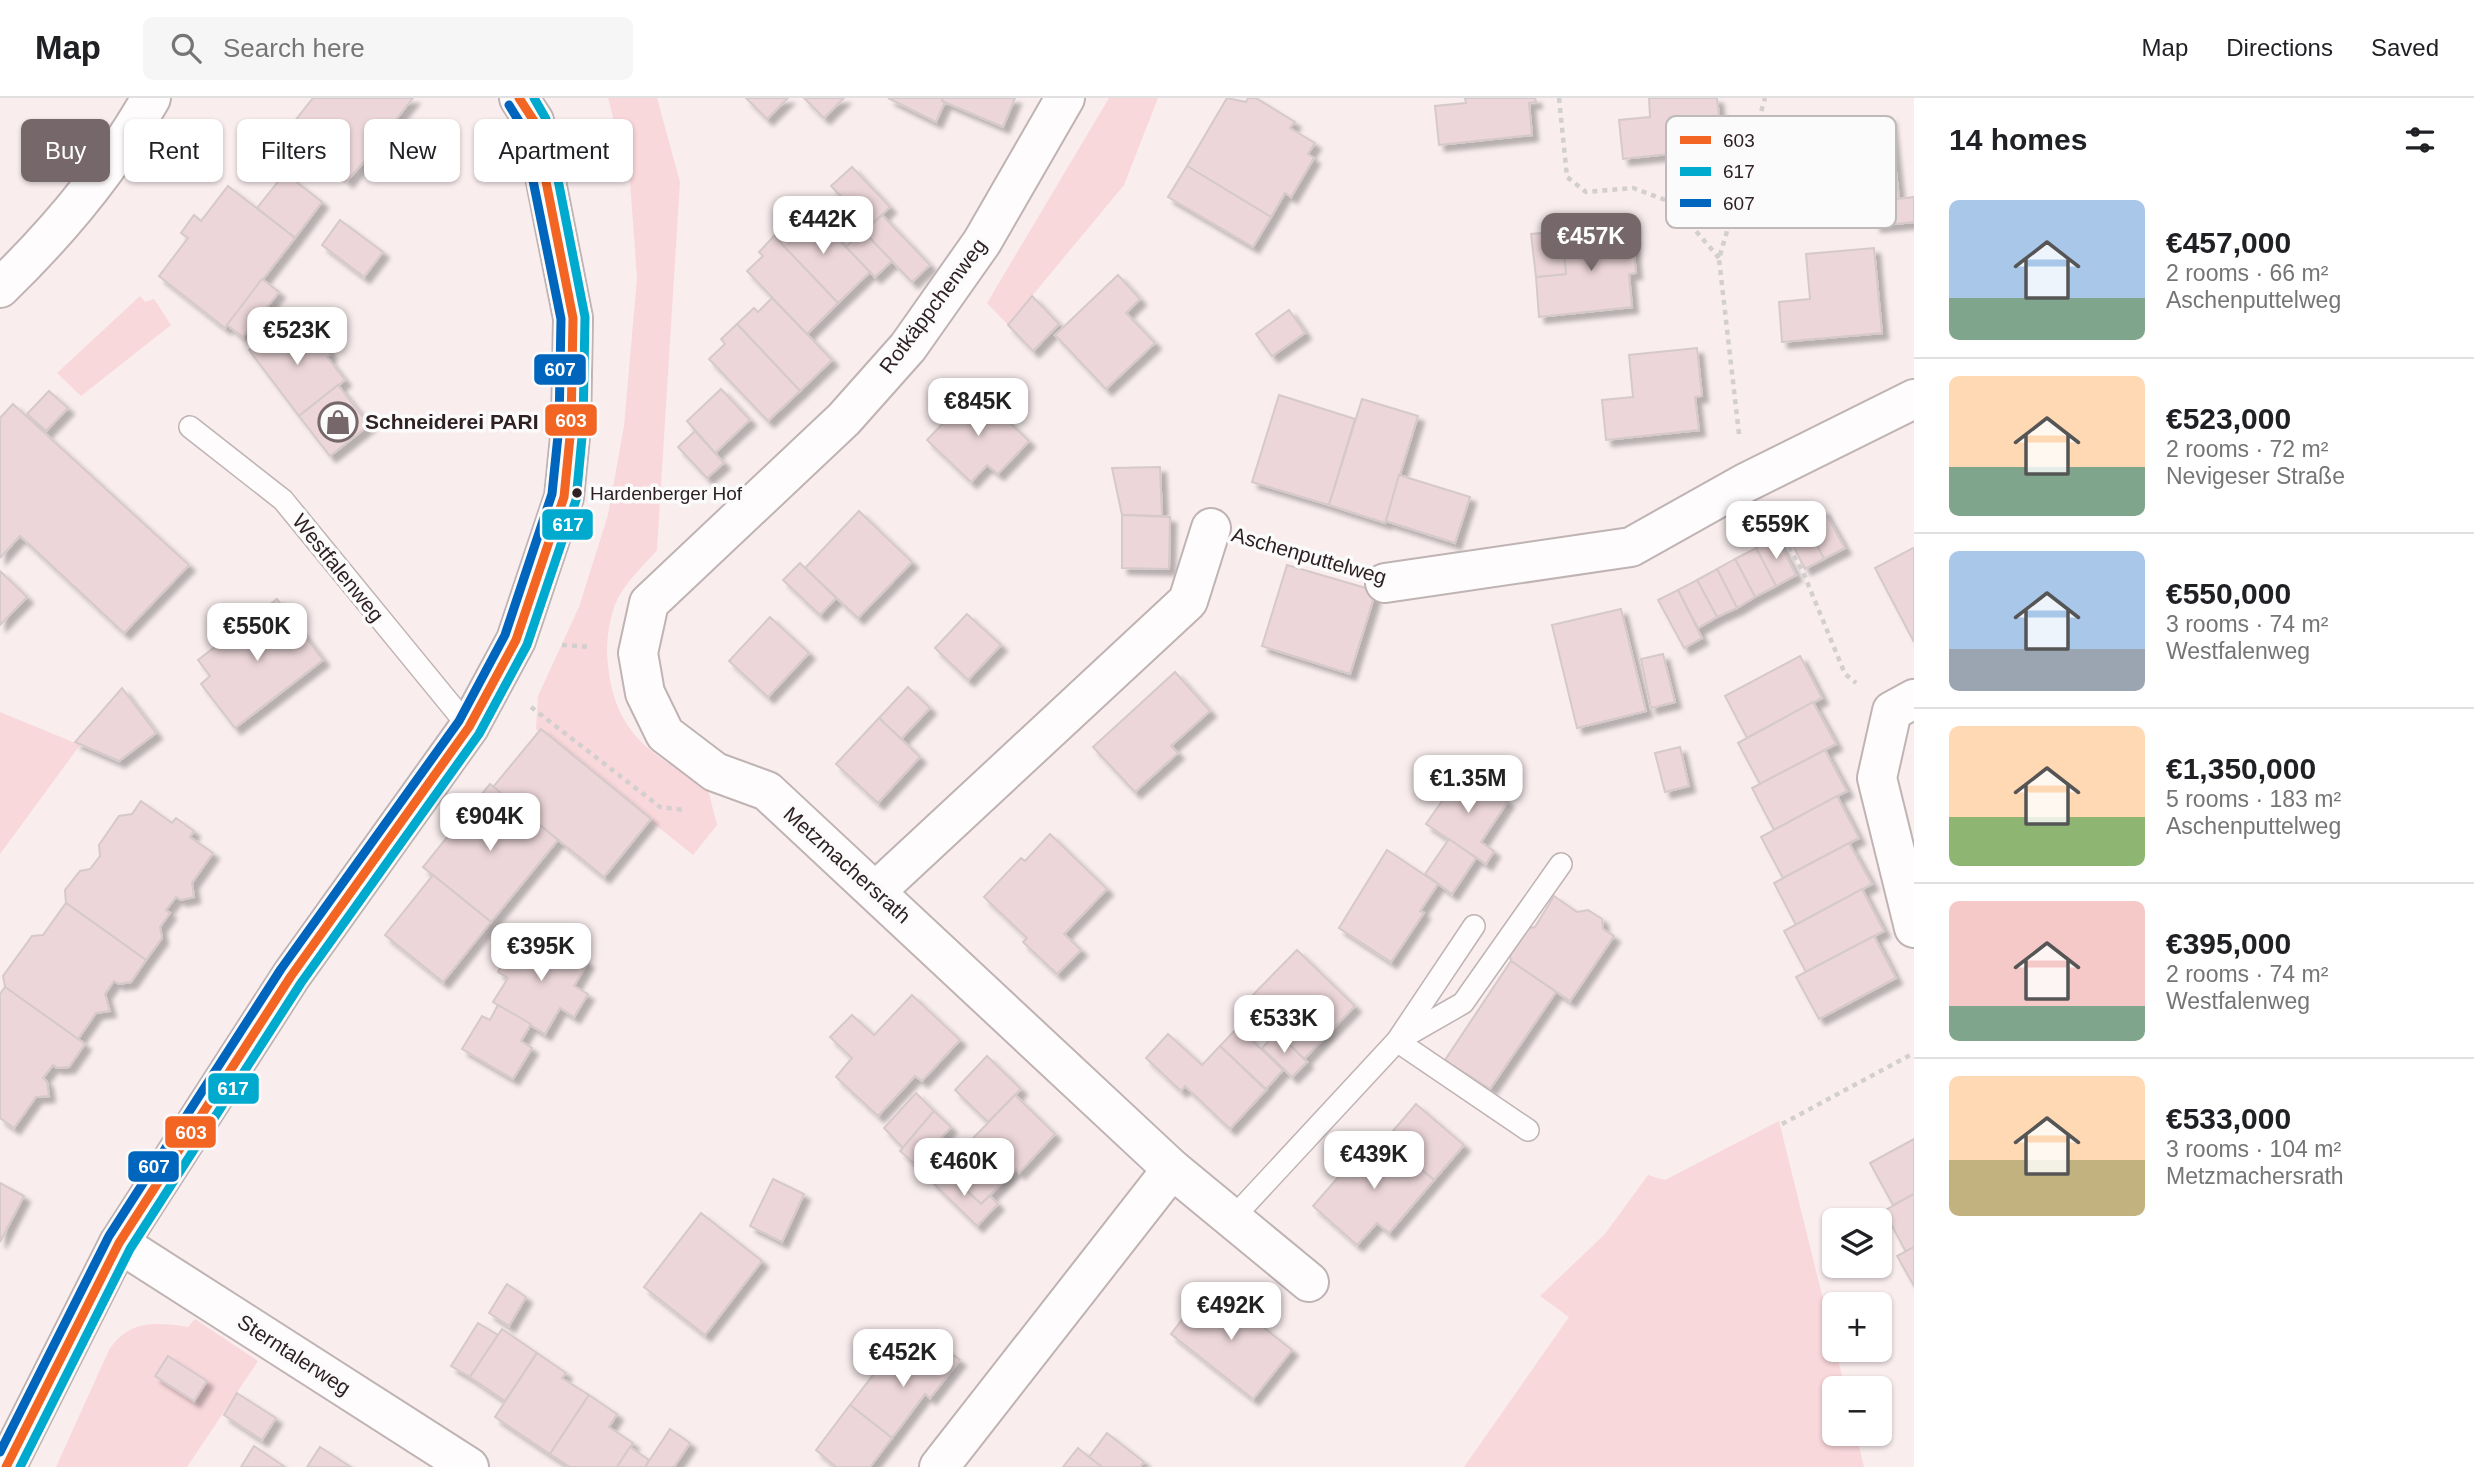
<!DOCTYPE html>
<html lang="en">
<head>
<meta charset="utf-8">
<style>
	:root { --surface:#fff; --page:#f6f6f6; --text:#202124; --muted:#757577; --line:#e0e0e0; --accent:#76686a }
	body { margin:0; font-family:Arial,sans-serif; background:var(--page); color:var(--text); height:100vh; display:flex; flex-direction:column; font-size:26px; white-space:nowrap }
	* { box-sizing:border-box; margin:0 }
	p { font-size:23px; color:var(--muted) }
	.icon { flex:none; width:38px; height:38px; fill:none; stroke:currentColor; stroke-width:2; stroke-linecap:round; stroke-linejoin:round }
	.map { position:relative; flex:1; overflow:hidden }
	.sheet { display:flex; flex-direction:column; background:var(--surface); width:560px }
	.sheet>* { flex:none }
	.guide { position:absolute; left:21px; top:21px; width:665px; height:63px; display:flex; gap:14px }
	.buttons { position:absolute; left:1822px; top:1110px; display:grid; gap:14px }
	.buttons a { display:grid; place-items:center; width:70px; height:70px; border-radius:10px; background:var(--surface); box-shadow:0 2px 5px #0004; font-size:35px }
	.price { position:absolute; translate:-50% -60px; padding:0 16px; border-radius:14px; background:#fff; color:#222; font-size:23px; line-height:46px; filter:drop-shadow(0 2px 4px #0008) }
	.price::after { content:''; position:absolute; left:50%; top:42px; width:21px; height:16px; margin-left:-10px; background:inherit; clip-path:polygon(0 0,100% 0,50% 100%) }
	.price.active { background:var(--accent); color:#fff }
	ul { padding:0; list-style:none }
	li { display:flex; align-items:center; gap:21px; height:175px; padding:0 35px }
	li+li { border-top:2px solid var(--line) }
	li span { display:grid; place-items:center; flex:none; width:196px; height:140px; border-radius:10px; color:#555 }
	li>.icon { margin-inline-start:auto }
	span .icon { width:84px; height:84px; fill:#fffc; stroke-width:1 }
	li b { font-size:30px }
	h2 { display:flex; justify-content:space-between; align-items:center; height:84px; padding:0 35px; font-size:30px }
	.tag { padding:0 24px; border-radius:10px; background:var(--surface); box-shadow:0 2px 5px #0004; font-size:24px; line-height:63px }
	.tag.active { background:var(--accent); color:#fff }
	header { display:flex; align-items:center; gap:42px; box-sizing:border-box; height:98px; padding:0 35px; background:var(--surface); border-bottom:2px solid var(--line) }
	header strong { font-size:33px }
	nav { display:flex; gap:38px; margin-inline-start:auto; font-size:24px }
	.search { width:490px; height:63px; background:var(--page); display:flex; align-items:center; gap:18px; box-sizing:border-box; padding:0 24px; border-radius:10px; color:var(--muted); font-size:26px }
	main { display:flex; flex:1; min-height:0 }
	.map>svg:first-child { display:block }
	.green { fill:#f9d8db }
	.building { fill:#ecd6d9; stroke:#d6c9cb; stroke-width:2; filter:url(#shadow) }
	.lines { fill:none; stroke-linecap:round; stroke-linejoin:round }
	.lane-casing { stroke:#bfb3b4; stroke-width:24 }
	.street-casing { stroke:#bfb3b4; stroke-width:42 }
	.secondary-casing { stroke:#bfb3b4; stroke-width:42 }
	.path { stroke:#d3cfcf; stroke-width:4.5; stroke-dasharray:5 5; stroke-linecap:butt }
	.lane { stroke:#fefcfc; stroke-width:21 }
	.street { stroke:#fefcfc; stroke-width:38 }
	.secondary { stroke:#fefcfc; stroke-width:38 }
	.bus-1-casing { stroke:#fbfbfb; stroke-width:14 }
	.bus-2-casing { stroke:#fbfbfb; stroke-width:14 }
	.bus-3-casing { stroke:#fbfbfb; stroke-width:14 }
	.bus-1 { stroke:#f26522; stroke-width:9 }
	.bus-2 { stroke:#00a9ce; stroke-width:9 }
	.bus-3 { stroke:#0065bd; stroke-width:9 }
	.bus-dot { fill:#2f2123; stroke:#fbfbfb; stroke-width:2.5 }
	.labels { text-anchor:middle; stroke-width:7; stroke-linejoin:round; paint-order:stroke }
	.bus-label { font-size:19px; fill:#2f2123; stroke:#fbfbfb; text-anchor:start }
	.street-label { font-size:21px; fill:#2f2123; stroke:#fbfbfb }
	.poi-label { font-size:21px; font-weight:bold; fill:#2f2123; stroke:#fbfbfb; text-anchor:start }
	.key { fill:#fbfbfb; stroke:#bebaba; stroke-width:2 }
	.key-label { font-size:19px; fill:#2f2123 }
	.line-badge { stroke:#fbfbfb; stroke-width:2.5 }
	.badge-label { font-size:19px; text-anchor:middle; font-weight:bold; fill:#fff }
</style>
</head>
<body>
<header>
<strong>Map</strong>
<div class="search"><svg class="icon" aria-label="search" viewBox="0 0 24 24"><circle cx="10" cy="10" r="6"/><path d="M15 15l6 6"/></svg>Search here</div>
<nav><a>Map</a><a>Directions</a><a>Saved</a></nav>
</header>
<main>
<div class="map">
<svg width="1914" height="1369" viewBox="0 0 1914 1369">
	<defs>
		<filter id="shadow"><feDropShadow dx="6" dy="6" stdDeviation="2" flood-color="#0004"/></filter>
	</defs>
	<rect width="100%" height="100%" fill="#f9edee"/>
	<g class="green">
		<path d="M608,0h49l23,84 -23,368c-11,13 -25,26 -35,41 -11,16 -15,42 -15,62 4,76 38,99 100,133l10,39 -24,30 -157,-126 2,-33 41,-89 29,-92 16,-89 13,-148 -7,-97z"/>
		<polygon points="1109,0 1158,0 1124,87 1008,227 987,205"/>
		<polygon points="140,198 145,204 154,201 171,227 81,298 57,275"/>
		<polygon points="0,614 80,647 0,756"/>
		<polygon points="1779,1023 1845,1290 1834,1290 1834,1335 1856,1335 1864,1369 1464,1369 1569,1219 1540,1198 1605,1136 1648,1077 1665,1082"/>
		<path d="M195,1221l63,42 -71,106h-131l53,-117c20,-30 46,-28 79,-23z"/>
	</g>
	<g class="building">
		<polygon points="313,0 413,0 394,24 397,26 347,83 286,34"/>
		<polygon points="746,0 788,0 767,21"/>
		<polygon points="804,0 844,0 824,20"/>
		<polygon points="888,0 943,0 945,4 936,24"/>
		<polygon points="943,0 1015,0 1003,29 942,3"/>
		<polygon points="1227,0 1246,4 1248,0 1256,0 1295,24 1290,30 1315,45 1308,56 1314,60 1291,99 1285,95 1271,119 1187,68"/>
		<polygon points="1465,0 1535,0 1536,4 1529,5 1532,37 1439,47 1435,8 1466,5"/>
		<polygon points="1649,0 1717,0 1719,18 1712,19 1715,51 1623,61 1619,22 1650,19"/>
		<polygon points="1890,19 1899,101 1800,112 1795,71 1825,68 1821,26"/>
		<polygon points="1187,68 1271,119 1253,149 1168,99"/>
		<polygon points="852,69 890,109 870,128 831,88"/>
		<polygon points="285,75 322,104 295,140 257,110"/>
		<polygon points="228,88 295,140 225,230 159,178 188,140 181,135 194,117 201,123"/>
		<polygon points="1914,99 1914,124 1875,128 1872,104"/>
		<polygon points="811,112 870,174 838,205 774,138 791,123 796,127"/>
		<polygon points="882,117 930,167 912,184 864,134"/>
		<polygon points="340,122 383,154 364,179 322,147"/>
		<polygon points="1631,125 1636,175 1629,176 1632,209 1539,219 1536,179 1566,176 1562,133"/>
		<polygon points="862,132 892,163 875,179 846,149"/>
		<polygon points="1562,133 1566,176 1536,179 1531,136"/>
		<polygon points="774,138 838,205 807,236 747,173 763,158 759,154"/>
		<polygon points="1874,150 1882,235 1782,244 1779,204 1810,201 1806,156"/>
		<polygon points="1118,177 1140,201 1126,215 1155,245 1106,291 1055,237"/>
		<polygon points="262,181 279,194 243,239 227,227"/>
		<polygon points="1032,198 1059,226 1033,253 1008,227"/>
		<polygon points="772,200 832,262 800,293 737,226 754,210 758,214"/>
		<polygon points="1289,212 1305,235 1272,258 1256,236"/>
		<polygon points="288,222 306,247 317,238 331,256 327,259 345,282 299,318 249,252"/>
		<polygon points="737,226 800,293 768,323 709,261 725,246 721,241"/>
		<polygon points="1697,250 1702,298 1695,299 1699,332 1606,342 1602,302 1633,299 1629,257"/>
		<polygon points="338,287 369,327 330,358 299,318"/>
		<polygon points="721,291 750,322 715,355 687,323"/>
		<polygon points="975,292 1029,343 998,376 987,367 971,384 927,342"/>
		<polygon points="49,293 68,310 46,333 27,316"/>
		<polygon points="1279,297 1355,321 1329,407 1252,384"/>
		<polygon points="1362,301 1418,318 1385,425 1329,407"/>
		<polygon points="13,306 189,467 124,535 20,438 0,460 0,320"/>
		<polygon points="695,333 724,365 707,380 678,349"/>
		<polygon points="1160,369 1162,418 1122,417 1112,370"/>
		<polygon points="1399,377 1470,399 1455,445 1386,423"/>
		<polygon points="1823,411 1845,450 1824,461 1804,422"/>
		<polygon points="859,413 912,464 858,520 805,470"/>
		<polygon points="1122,417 1170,419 1169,471 1122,470"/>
		<polygon points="1804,422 1824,461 1805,471 1785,432"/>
		<polygon points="1776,439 1796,477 1776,488 1756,450"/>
		<polygon points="1756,450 1776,488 1755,499 1735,461"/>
		<polygon points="1913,450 1914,452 1914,544 1875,470"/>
		<polygon points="1735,461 1755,499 1737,510 1717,471"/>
		<polygon points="800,465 836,500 820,517 783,482"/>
		<polygon points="1287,467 1376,493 1350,576 1262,548"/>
		<polygon points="1717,471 1737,510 1717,519 1697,482"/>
		<polygon points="0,473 27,499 0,527"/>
		<polygon points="1697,482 1717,519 1698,530 1678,492"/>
		<polygon points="1678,492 1702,540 1684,550 1658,502"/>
		<polygon points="277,501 323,562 235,630 201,586 210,578 198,562"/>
		<polygon points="1621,511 1646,613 1577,630 1552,527"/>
		<polygon points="967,516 1001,547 968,582 935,550"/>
		<polygon points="770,519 809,555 768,599 729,563"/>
		<polygon points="1663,556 1675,604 1651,610 1641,561"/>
		<polygon points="1800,558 1822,600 1747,640 1725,598"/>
		<polygon points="1175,574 1210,613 1171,648 1178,655 1135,694 1093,649"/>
		<polygon points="908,589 930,610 901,641 879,620"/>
		<polygon points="122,590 156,635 119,663 75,644"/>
		<polygon points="1813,604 1836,646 1760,686 1738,645"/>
		<polygon points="879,620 920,659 878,705 836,666"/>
		<polygon points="541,631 651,721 604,779 493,689"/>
		<polygon points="1680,649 1689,688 1665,694 1655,655"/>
		<polygon points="1825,652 1847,693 1774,732 1752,690"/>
		<polygon points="1463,673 1508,703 1481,744 1494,753 1486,766 1426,726"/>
		<polygon points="490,686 558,742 491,824 423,769"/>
		<polygon points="1837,698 1859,740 1783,780 1761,739"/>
		<polygon points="141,703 172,725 176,720 194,733 190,739 213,755 192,785 194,799 181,802 176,799 166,812 170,815 160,829 162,840 146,862 66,805 65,792 80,773 90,771 100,758 99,747 119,718 132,716"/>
		<polygon points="1050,736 1107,791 1064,836 1081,852 1057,876 1023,844 1027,840 984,799 1021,760 1025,763"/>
		<polygon points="1449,741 1476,760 1452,796 1425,776"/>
		<polygon points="1849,745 1872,786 1796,827 1774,785"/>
		<polygon points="1387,752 1438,786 1420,813 1424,815 1391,864 1339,830"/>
		<polygon points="433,777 491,824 443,884 385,837"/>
		<polygon points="1862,791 1884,833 1806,874 1784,833"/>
		<polygon points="1554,798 1577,814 1588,812 1602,821 1603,831 1614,838 1570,903 1511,863 1509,853 1524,831 1535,829"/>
		<polygon points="66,805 146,862 131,884 119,886 114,883 105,896 110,913 96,915 78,941 5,889 3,878 32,838 43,837"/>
		<polygon points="536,833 588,864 574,888 588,896 574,919 560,910 545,936 493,904 508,880 498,874 512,851 522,857"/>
		<polygon points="1874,838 1896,880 1819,921 1796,879"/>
		<polygon points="1297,852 1355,908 1304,961 1246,904"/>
		<polygon points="1511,863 1556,894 1490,991 1445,962"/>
		<polygon points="5,889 85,946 69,969 57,970 53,967 43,980 47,984 49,998 36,999 14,1030 0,1020 0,896"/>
		<polygon points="912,897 960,942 922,983 915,978 878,1018 836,979 852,960 830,939 852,917 874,937"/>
		<polygon points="498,907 531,926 521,943 532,950 513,981 462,951 482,918 490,922"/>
		<polygon points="1238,929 1283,972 1266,991 1220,948"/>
		<polygon points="1277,934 1307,964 1292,979 1262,950"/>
		<polygon points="1168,936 1202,967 1220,948 1266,992 1230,1031 1185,988 1181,993 1146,960"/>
		<polygon points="987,958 1021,991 988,1024 955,992"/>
		<polygon points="916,995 934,1013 903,1050 884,1030"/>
		<polygon points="1015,997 1055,1036 1019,1075 1016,1071 981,1106 943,1071"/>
		<polygon points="1416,1006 1464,1047 1434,1082 1386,1041"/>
		<polygon points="934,1013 951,1029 916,1067 900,1053"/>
		<polygon points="1378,1034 1434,1082 1389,1135 1377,1125 1357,1147 1313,1108"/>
		<polygon points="1914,1041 1914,1096 1893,1107 1870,1065"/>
		<polygon points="943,1071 981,1106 990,1098 998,1106 977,1128 931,1083"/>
		<polygon points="773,1081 804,1096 782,1144 750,1128"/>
		<polygon points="0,1085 24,1098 0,1144"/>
		<polygon points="1914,1096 1914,1149 1906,1154 1884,1113"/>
		<polygon points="701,1115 762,1163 705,1237 644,1189"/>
		<polygon points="1914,1149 1914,1188 1897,1158"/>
		<polygon points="507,1186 526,1199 509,1228 489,1215"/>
		<polygon points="1209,1186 1292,1252 1253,1301 1171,1236"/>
		<polygon points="478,1225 498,1237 470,1279 451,1268"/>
		<polygon points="502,1231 537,1255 505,1303 470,1279"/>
		<polygon points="934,1243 960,1262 930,1300 925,1296 892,1340 850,1307 883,1264 904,1281"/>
		<polygon points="537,1255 566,1275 562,1280 589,1297 550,1356 495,1319"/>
		<polygon points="168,1258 207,1283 194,1303 155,1278"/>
		<polygon points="237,1295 276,1320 262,1342 224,1317"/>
		<polygon points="589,1297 617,1316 609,1329 633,1345 617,1369 570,1369 550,1356"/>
		<polygon points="850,1307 892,1340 870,1369 836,1369 816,1352"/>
		<polygon points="670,1331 690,1345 674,1369 645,1369"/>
		<polygon points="1107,1335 1144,1364 1140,1369 1102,1369 1089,1359"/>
		<polygon points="254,1348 285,1369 241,1369"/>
		<polygon points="320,1349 351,1369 307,1369"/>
		<polygon points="630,1349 649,1362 645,1369 617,1369"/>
		<polygon points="1078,1350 1089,1359 1102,1369 1063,1369"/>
	</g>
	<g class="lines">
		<g class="lane-casing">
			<g id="lane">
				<polyline points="190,329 283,402 469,629"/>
				<polyline points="1402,940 1463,905 1561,766"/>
				<polyline points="1397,943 1528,1032"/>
				<polyline points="1231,1122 1397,943 1474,828"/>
			</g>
		</g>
		<g class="street-casing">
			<g id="street">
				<polyline points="1065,0 982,144 908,249 844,321 649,505 638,555 645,595 665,636 715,674 767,693 1172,1071 1309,1184"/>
				<polyline points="1385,485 1631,449 1745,385 1914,301"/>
				<polyline points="1914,601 1892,613 1877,680 1914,830"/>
				<polyline points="876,793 1188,503 1211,430"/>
				<polyline points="119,1145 469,1369"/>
				<polyline points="939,1369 1172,1071"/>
			</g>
		</g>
		<g class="secondary-casing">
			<g id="secondary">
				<path d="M0,190c59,-57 110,-118 151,-190"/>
				<polyline points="6,1369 119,1145 291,878 469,629 516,542 564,399 571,329 573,220 534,23 519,0"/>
			</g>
		</g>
		<g class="path">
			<polyline points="1559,0 1567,79 1586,94 1633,90 1671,104 1719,160"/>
			<polyline points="1739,336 1719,161 1765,0"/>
			<polyline points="1774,423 1803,474 1845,576 1856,585"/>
			<polyline points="1256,444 1341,471"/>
			<polyline points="562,547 592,549"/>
			<polyline points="531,609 660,709 684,712"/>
			<polyline points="1782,1026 1914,955"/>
		</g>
		<use href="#lane" class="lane"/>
		<use href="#street" class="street"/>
		<use href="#secondary" class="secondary"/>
		<g class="bus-1-casing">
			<polyline id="bus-1" points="6,1369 119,1145 291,878 469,629 516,542 564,399 571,329 573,220 534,23 519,0"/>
		</g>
		<g class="bus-2-casing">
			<polyline id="bus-2" points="20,1369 130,1151 301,885 479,636 527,547 576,402 583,329 585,219 546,21 534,0"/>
		</g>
		<g class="bus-3-casing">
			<polyline id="bus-3" points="0,1354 109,1138 281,871 459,623 505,537 552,396 559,328 561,221 522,28 509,7"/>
		</g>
		<use href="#bus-1" class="bus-1"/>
		<use href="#bus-2" class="bus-2"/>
		<use href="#bus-3" class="bus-3"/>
	</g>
	<defs>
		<g id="shop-ring" transform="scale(2.0125)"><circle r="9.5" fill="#fbfbfb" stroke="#76686a" stroke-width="1.5"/><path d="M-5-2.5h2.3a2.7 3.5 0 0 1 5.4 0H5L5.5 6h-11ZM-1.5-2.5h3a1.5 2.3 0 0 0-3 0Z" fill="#76686a"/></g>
	</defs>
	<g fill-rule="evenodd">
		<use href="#shop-ring" x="338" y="324"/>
	</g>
	<circle class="bus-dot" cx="577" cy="395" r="6"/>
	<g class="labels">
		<g class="bus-label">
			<text x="590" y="402">Hardenberger Hof</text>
		</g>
		<g class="street-label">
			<text transform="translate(933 208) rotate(-53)" y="7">Rotkäppchenweg</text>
			<text transform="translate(1309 458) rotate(16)" y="7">Aschenputtelweg</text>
			<text transform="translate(338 470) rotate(51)" y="7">Westfalenweg</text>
			<text transform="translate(847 767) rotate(42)" y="7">Metzmachersrath</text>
			<text transform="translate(294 1257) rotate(33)" y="7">Sterntalerweg</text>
		</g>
		<g class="poi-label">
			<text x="365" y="331">Schneiderei PARI</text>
		</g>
	</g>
	<rect x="1666" y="18" width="230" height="112" rx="10" class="key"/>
	<rect x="1680" y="38" width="31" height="8" fill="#f26522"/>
	<rect x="1680" y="69" width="31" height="9" fill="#00a9ce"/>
	<rect x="1680" y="101" width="31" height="8" fill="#0065bd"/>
	<g class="key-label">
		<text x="1723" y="49">603</text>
		<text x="1723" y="80">617</text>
		<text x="1723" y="112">607</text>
	</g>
	<g class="line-badge">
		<rect x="533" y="255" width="54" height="33" rx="7" fill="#0065bd"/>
		<rect x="544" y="305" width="54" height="34" rx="7" fill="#f26522"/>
		<rect x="541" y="410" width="53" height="33" rx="7" fill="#00a9ce"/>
		<rect x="207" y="974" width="53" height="33" rx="7" fill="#00a9ce"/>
		<rect x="164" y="1017" width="53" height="34" rx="7" fill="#f26522"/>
		<rect x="127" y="1052" width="53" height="33" rx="7" fill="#0065bd"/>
	</g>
	<g class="badge-label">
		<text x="560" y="278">607</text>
		<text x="571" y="329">603</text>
		<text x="568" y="433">617</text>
		<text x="233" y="997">617</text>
		<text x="191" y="1041">603</text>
		<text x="154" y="1075">607</text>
	</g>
</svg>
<div class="buttons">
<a><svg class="icon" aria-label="layers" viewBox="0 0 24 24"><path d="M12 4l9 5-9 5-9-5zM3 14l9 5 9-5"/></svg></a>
<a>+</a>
<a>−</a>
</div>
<b class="price" style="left:823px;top:158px">€442K</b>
<b class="price active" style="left:1591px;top:175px">€457K</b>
<b class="price" style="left:297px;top:269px">€523K</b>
<b class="price" style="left:978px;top:340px">€845K</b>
<b class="price" style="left:1776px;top:463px">€559K</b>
<b class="price" style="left:257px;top:565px">€550K</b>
<b class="price" style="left:1468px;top:717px">€1.35M</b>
<b class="price" style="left:490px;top:755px">€904K</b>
<b class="price" style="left:541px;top:885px">€395K</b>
<b class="price" style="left:1284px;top:957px">€533K</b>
<b class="price" style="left:1374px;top:1093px">€439K</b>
<b class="price" style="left:964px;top:1100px">€460K</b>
<b class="price" style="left:1231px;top:1244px">€492K</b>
<b class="price" style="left:903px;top:1291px">€452K</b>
<div class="guide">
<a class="tag active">Buy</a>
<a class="tag">Rent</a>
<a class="tag">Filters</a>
<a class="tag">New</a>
<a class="tag">Apartment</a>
</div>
</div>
<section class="sheet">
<h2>14 homes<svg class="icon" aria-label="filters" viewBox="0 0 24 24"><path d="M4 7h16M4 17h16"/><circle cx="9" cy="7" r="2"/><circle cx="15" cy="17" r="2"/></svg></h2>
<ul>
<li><span style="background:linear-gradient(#a9c7e8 70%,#7fa58c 0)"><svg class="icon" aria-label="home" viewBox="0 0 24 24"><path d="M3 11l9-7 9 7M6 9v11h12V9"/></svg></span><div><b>€457,000</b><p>2 rooms · 66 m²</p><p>Aschenputtelweg</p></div></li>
<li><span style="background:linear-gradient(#ffd9b3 65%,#7fa58c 0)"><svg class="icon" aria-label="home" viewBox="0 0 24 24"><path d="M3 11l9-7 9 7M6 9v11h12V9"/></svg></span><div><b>€523,000</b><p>2 rooms · 72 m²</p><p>Nevigeser Straße</p></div></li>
<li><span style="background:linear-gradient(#a9c7e8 70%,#9aa5b1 0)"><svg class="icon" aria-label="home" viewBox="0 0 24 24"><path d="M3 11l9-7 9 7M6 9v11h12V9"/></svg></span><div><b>€550,000</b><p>3 rooms · 74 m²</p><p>Westfalenweg</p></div></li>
<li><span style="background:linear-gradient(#ffd9b3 65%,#8fb573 0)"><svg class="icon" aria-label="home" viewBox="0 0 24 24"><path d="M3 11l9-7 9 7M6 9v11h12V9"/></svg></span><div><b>€1,350,000</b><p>5 rooms · 183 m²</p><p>Aschenputtelweg</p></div></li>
<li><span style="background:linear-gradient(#f6c9c9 75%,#7fa58c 0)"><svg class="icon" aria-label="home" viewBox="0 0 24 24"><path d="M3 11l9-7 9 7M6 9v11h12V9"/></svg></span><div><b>€395,000</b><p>2 rooms · 74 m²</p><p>Westfalenweg</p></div></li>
<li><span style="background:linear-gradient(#ffd9b3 60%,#c2b280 0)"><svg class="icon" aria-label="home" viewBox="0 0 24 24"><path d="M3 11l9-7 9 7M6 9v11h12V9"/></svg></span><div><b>€533,000</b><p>3 rooms · 104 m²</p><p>Metzmachersrath</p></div></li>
</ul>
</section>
</main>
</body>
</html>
